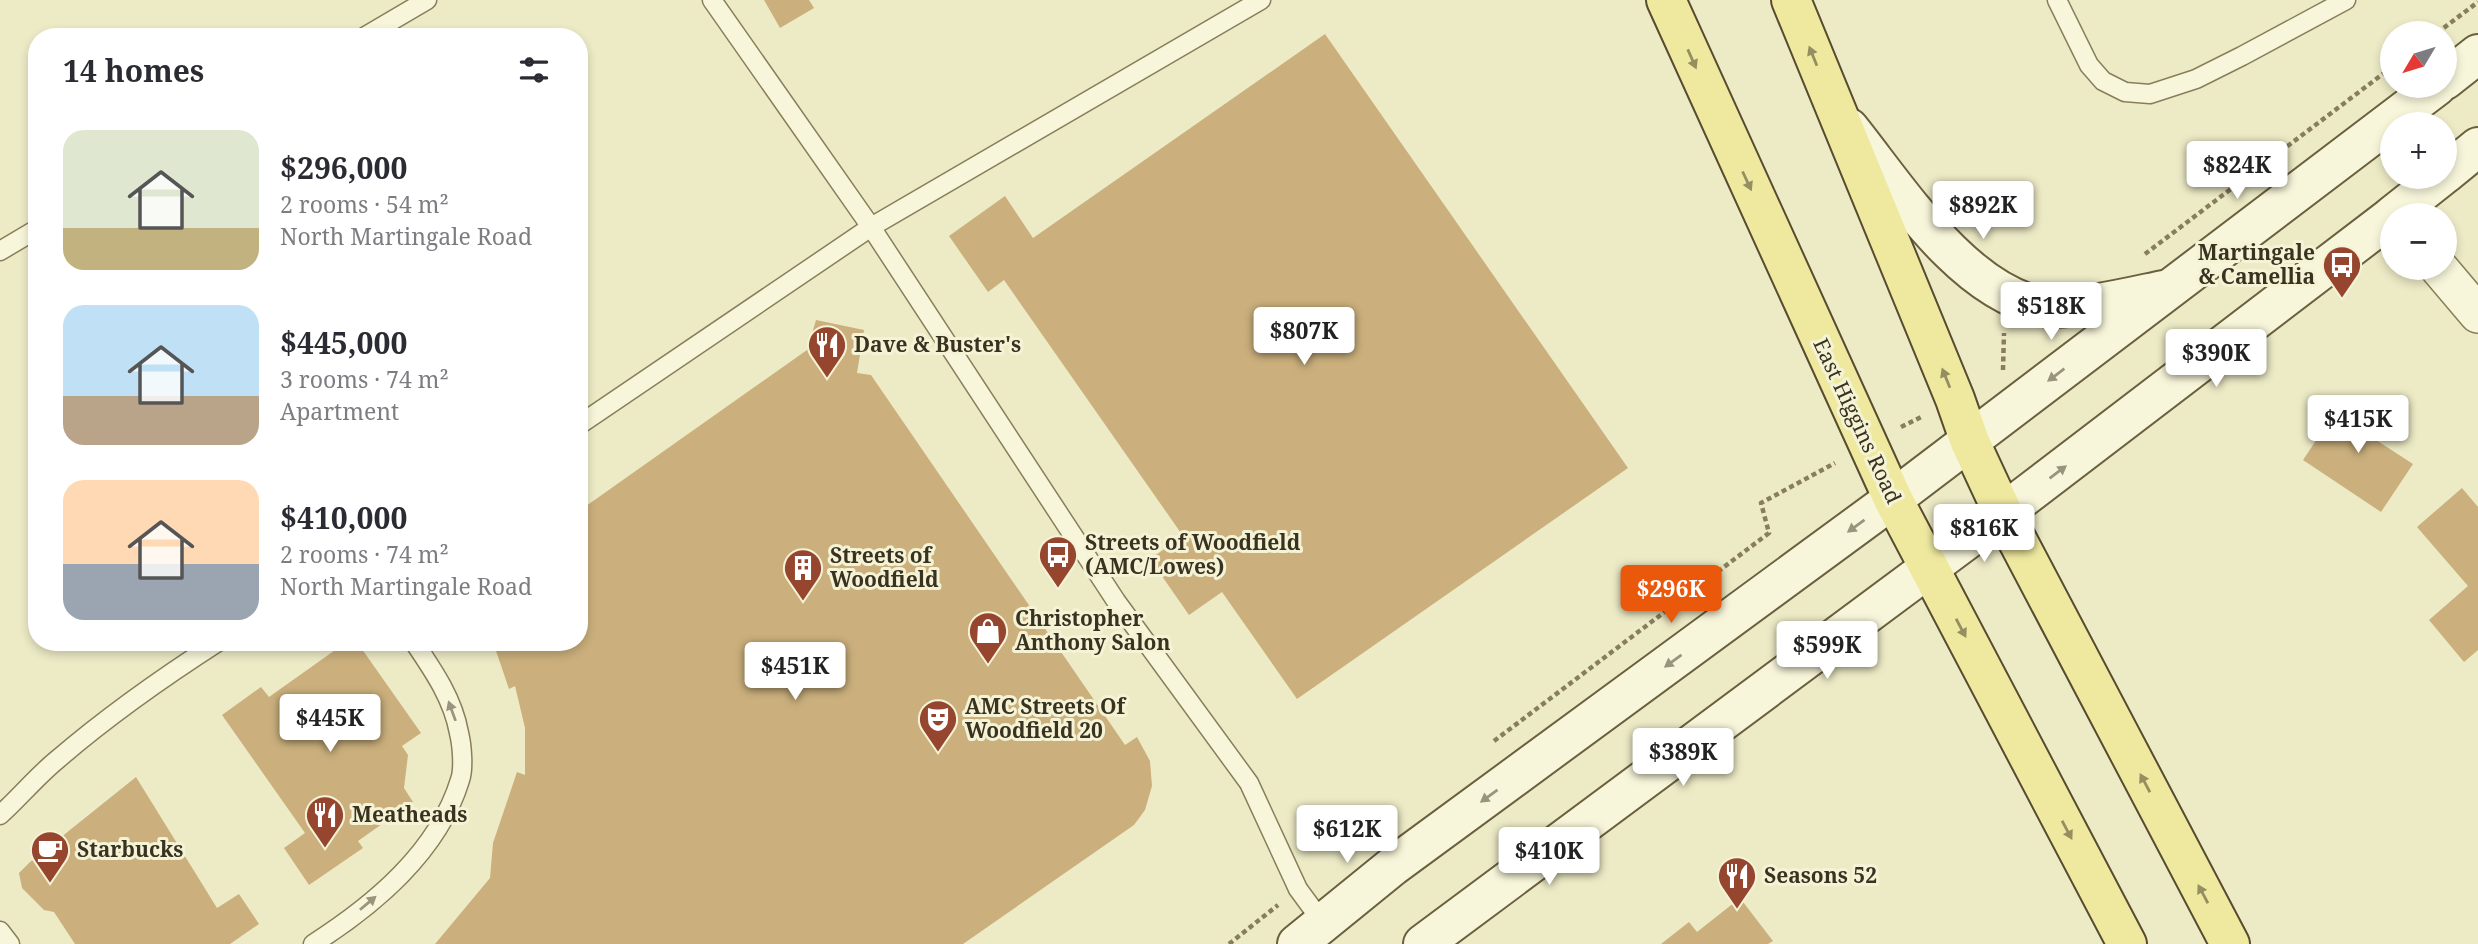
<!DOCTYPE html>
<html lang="en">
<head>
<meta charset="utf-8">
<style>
	:root { --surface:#fff; --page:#f2f2f3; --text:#2b2b33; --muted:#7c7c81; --accent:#ea580c }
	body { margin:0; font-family:"Noto Serif",serif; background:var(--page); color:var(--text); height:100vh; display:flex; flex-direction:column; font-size:26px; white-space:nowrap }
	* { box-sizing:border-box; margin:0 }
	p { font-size:23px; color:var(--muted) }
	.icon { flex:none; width:38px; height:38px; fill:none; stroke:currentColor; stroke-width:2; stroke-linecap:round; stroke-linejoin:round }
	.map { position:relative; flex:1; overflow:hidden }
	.drawer { position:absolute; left:28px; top:28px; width:560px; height:623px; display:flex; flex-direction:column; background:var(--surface); border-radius:28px; box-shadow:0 4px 10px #0003 }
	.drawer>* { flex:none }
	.needle { width:46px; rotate:232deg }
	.tools { position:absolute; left:2380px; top:21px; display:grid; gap:14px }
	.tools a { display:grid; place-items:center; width:77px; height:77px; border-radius:50%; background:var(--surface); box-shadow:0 4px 10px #0003; font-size:35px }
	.price { position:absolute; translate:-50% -60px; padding:0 16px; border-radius:7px; background:#fff; color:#222; font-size:23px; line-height:46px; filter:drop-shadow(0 2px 4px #0008) }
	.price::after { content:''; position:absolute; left:50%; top:42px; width:21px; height:16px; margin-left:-10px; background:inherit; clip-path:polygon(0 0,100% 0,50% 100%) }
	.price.current { background:var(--accent); color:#fff }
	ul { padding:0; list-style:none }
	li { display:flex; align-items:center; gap:21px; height:175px; padding:0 35px }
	li span { display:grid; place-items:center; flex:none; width:196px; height:140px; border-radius:21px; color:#555 }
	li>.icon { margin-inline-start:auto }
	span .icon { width:84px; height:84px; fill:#fffc; stroke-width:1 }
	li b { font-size:30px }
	h2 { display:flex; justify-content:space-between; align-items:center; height:84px; padding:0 35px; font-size:30px }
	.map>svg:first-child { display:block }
	.building { fill:#cbb07d }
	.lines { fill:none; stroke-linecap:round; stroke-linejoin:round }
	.lane-casing { stroke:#887e5c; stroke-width:21 }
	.street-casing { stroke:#887e5c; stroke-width:40 }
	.secondary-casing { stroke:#6a5f3f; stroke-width:42 }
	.primary-casing { stroke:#574b30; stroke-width:42 }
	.path { stroke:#887e5c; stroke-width:4.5; stroke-dasharray:5 3.5; stroke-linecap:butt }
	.lane { stroke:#f8f6da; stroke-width:18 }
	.street { stroke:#f8f6da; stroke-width:37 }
	.secondary { stroke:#f8f6da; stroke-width:38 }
	.primary { stroke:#efe9a0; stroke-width:38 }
	.oneway { fill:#948e60 }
	.oneway2 { fill:#98947d }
	.labels { text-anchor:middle; stroke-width:6; stroke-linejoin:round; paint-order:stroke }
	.poi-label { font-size:21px; font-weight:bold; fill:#393220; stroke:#f5f3d6; text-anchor:start }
	.street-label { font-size:21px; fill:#393220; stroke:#f5f3d6 }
</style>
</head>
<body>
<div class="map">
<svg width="2478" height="944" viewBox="0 0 2478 944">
	<rect width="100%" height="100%" fill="#edebc6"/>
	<g class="building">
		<polygon points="764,0 809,0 814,8 780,28"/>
		<polygon points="1325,34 1628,468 1297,699 1222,592 1189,615 1150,559 1183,536 1004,280 988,292 949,236 1005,196 1033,238"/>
		<polygon points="816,320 864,330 857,373 871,375 1125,745 1137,737 1150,761 1152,786 1145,810 1134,825 963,944 435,944 490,878 493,843 517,772 525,775 525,728 515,686 509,689 494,645 486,649 483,642 579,642 579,511 807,350"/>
		<polygon points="2346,395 2387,422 2376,440 2413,464 2381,512 2303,460"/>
		<polygon points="2462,488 2478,507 2478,650 2464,662 2429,620 2468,586 2417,527"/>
		<polygon points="354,642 357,642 364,652 421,733 402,746 408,755 404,788 413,802 358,841 363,848 309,885 284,848 305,833 222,715 261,687 269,697 345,643"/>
		<polygon points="136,777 217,908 239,894 259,924 230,944 75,944 54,912 44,910 22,888 19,873 30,862"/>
		<polygon points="1740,898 1773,941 1768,944 1661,944 1689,922 1697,932"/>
	</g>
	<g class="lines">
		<g class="lane-casing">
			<g id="lane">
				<polyline points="712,0 871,227 1116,601 1249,783 1298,889 1323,923"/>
				<polyline points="2057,0 2089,65 2103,81 2125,92 2150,94 2196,79 2242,56 2346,0"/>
				<polyline points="364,37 427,0"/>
				<polyline points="0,251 37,229"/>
				<polyline points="579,425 871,227 1261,0"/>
				<path d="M0,815c20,-18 37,-39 58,-56 50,-43 104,-81 160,-117"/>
				<polyline points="0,931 10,944"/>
				<path d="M313,944c61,-39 125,-92 147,-164 4,-11 2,-35 -1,-47 -6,-34 -26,-63 -45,-91"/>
			</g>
		</g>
		<g class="street-casing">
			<polyline id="street" points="2439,268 2478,314"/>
		</g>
		<g class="secondary-casing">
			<g id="secondary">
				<polyline points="2445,80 2478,54"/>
				<path d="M1849,128c49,61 113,163 193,179 27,5 92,-11 121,-17"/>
				<polyline points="2445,174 2478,147"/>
				<polyline points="2393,215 2441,177"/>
				<polyline points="1297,944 1393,866 1893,499 2437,86"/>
				<polyline points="1423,944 2003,513 2392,216"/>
			</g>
		</g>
		<g class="primary-casing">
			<g id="primary">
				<polyline points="1666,0 1893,499 2127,944"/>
				<polyline points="1791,0 1955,399 1970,442 2003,513 2230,944"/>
			</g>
		</g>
		<g class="path">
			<polyline points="2437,33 2478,2"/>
			<polyline points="2145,254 2392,67"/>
			<polyline points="2003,370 2004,333"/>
			<polyline points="1901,427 1921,417"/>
			<polyline points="1494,741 1769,533 1761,503 1835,463"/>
			<polyline points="1229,944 1278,905"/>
		</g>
		<use href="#lane" class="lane"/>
		<use href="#street" class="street"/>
		<use href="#secondary" class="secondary"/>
		<use href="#primary" class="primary"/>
	</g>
	<defs><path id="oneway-solid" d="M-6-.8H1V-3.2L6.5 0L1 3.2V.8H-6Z" transform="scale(1.75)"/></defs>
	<g class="oneway">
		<use href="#oneway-solid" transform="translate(1813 56) rotate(-112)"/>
		<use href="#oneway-solid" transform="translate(1692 59) rotate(66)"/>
		<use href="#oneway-solid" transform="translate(1747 181) rotate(65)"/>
		<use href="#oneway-solid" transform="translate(1946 378) rotate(-112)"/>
		<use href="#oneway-solid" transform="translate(1961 628) rotate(62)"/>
		<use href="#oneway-solid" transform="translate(2145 783) rotate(-118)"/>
		<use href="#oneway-solid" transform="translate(2067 830) rotate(62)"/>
		<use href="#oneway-solid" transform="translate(2203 894) rotate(-118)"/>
	</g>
	<g class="oneway2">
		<use href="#oneway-solid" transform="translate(2056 375) rotate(143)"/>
		<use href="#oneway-solid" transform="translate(2058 472) rotate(-37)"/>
		<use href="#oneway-solid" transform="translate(1856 526) rotate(144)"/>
		<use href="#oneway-solid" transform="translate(1673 661) rotate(144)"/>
		<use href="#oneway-solid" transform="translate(452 711) rotate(-110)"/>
		<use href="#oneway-solid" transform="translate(1489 796) rotate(144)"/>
		<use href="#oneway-solid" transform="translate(368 903) rotate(-40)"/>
	</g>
	<defs>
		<g id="bus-pin" transform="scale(2.0125)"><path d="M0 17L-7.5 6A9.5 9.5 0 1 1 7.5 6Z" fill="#96462e" stroke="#f5f3d6"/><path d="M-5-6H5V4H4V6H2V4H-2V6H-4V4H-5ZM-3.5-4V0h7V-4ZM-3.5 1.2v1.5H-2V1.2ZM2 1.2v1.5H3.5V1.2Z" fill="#fff"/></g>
		<g id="restaurant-pin" transform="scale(2.0125)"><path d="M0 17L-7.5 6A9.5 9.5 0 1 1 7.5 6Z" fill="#96462e" stroke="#f5f3d6"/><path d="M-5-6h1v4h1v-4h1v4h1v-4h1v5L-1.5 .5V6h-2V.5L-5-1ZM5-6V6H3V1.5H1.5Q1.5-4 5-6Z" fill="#fff"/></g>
		<g id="building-pin" transform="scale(2.0125)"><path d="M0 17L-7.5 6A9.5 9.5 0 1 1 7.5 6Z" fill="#96462e" stroke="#f5f3d6"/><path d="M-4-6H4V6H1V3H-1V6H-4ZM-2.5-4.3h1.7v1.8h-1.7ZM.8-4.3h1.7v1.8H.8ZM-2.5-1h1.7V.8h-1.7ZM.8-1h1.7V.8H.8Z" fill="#fff"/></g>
		<g id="shop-pin" transform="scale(2.0125)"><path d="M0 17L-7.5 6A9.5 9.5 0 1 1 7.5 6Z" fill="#96462e" stroke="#f5f3d6"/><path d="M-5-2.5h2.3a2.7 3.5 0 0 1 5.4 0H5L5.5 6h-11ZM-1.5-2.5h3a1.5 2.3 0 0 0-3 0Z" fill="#fff"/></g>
		<g id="theatre-pin" transform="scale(2.0125)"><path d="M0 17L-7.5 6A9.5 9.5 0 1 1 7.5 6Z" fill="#96462e" stroke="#f5f3d6"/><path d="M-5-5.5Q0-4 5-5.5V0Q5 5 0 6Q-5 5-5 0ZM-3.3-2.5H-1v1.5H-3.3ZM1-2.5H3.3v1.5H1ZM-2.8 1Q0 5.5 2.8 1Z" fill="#fff"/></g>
		<g id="cafe-pin" transform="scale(2.0125)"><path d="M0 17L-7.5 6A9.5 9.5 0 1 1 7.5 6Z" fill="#96462e" stroke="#f5f3d6"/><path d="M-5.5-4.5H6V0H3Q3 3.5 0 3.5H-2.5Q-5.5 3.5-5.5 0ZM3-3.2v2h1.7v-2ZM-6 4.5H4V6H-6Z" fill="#fff"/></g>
	</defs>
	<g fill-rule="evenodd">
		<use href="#bus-pin" x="2342" y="265"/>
		<use href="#restaurant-pin" x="827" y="345"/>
		<use href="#bus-pin" x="1058" y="555"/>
		<use href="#building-pin" x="803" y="568"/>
		<use href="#shop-pin" x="988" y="631"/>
		<use href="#theatre-pin" x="938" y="719"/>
		<use href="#restaurant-pin" x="325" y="815"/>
		<use href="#cafe-pin" x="50" y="850"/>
		<use href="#restaurant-pin" x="1737" y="876"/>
	</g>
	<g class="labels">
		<g class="poi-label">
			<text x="2315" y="260" text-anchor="end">Martingale<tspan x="2315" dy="24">&amp; Camellia</tspan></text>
			<text x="854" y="352">Dave &amp; Buster's</text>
			<text x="1085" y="550">Streets of Woodfield<tspan x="1085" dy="24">(AMC/Lowes)</tspan></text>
			<text x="830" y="563">Streets of<tspan x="830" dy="24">Woodfield</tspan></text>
			<text x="1015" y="626">Christopher<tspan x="1015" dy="24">Anthony Salon</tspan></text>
			<text x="965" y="714">AMC Streets Of<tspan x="965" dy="24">Woodfield 20</tspan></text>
			<text x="352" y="822">Meatheads</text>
			<text x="77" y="857">Starbucks</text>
			<text x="1764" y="883">Seasons 52</text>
		</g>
		<g class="street-label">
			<text transform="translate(1857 421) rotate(65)" y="7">East Higgins Road</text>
		</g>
	</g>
</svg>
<div class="tools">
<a><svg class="needle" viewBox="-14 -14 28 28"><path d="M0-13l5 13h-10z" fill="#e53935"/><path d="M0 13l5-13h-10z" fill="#7c7c81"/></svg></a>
<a>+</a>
<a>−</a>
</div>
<b class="price" style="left:2237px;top:201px">$824K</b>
<b class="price" style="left:1983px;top:241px">$892K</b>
<b class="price" style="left:2051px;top:342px">$518K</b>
<b class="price" style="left:1304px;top:367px">$807K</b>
<b class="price" style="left:2216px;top:389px">$390K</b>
<b class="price" style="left:2358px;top:455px">$415K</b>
<b class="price" style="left:1984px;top:564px">$816K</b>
<b class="price current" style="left:1671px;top:625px">$296K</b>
<b class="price" style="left:1827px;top:681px">$599K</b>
<b class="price" style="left:795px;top:702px">$451K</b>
<b class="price" style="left:330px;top:754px">$445K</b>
<b class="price" style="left:1683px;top:788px">$389K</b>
<b class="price" style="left:1347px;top:865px">$612K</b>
<b class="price" style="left:1549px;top:887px">$410K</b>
<section class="drawer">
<h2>14 homes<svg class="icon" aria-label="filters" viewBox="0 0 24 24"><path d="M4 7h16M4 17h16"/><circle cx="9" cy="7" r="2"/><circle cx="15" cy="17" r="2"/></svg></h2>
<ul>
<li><span style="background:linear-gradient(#dfe7d0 70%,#c2b280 0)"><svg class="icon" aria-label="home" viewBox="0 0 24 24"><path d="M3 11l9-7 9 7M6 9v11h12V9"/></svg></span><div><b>$296,000</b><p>2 rooms · 54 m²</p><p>North Martingale Road</p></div></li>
<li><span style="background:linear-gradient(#bfe0f5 65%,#b9a48a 0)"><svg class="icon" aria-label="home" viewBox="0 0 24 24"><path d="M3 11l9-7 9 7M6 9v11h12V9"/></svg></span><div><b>$445,000</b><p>3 rooms · 74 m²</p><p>Apartment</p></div></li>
<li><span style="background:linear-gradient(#ffd9b3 60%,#9aa5b1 0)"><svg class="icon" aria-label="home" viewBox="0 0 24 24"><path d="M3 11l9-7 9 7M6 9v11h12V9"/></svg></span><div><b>$410,000</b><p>2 rooms · 74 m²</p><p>North Martingale Road</p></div></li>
</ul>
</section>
</div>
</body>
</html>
